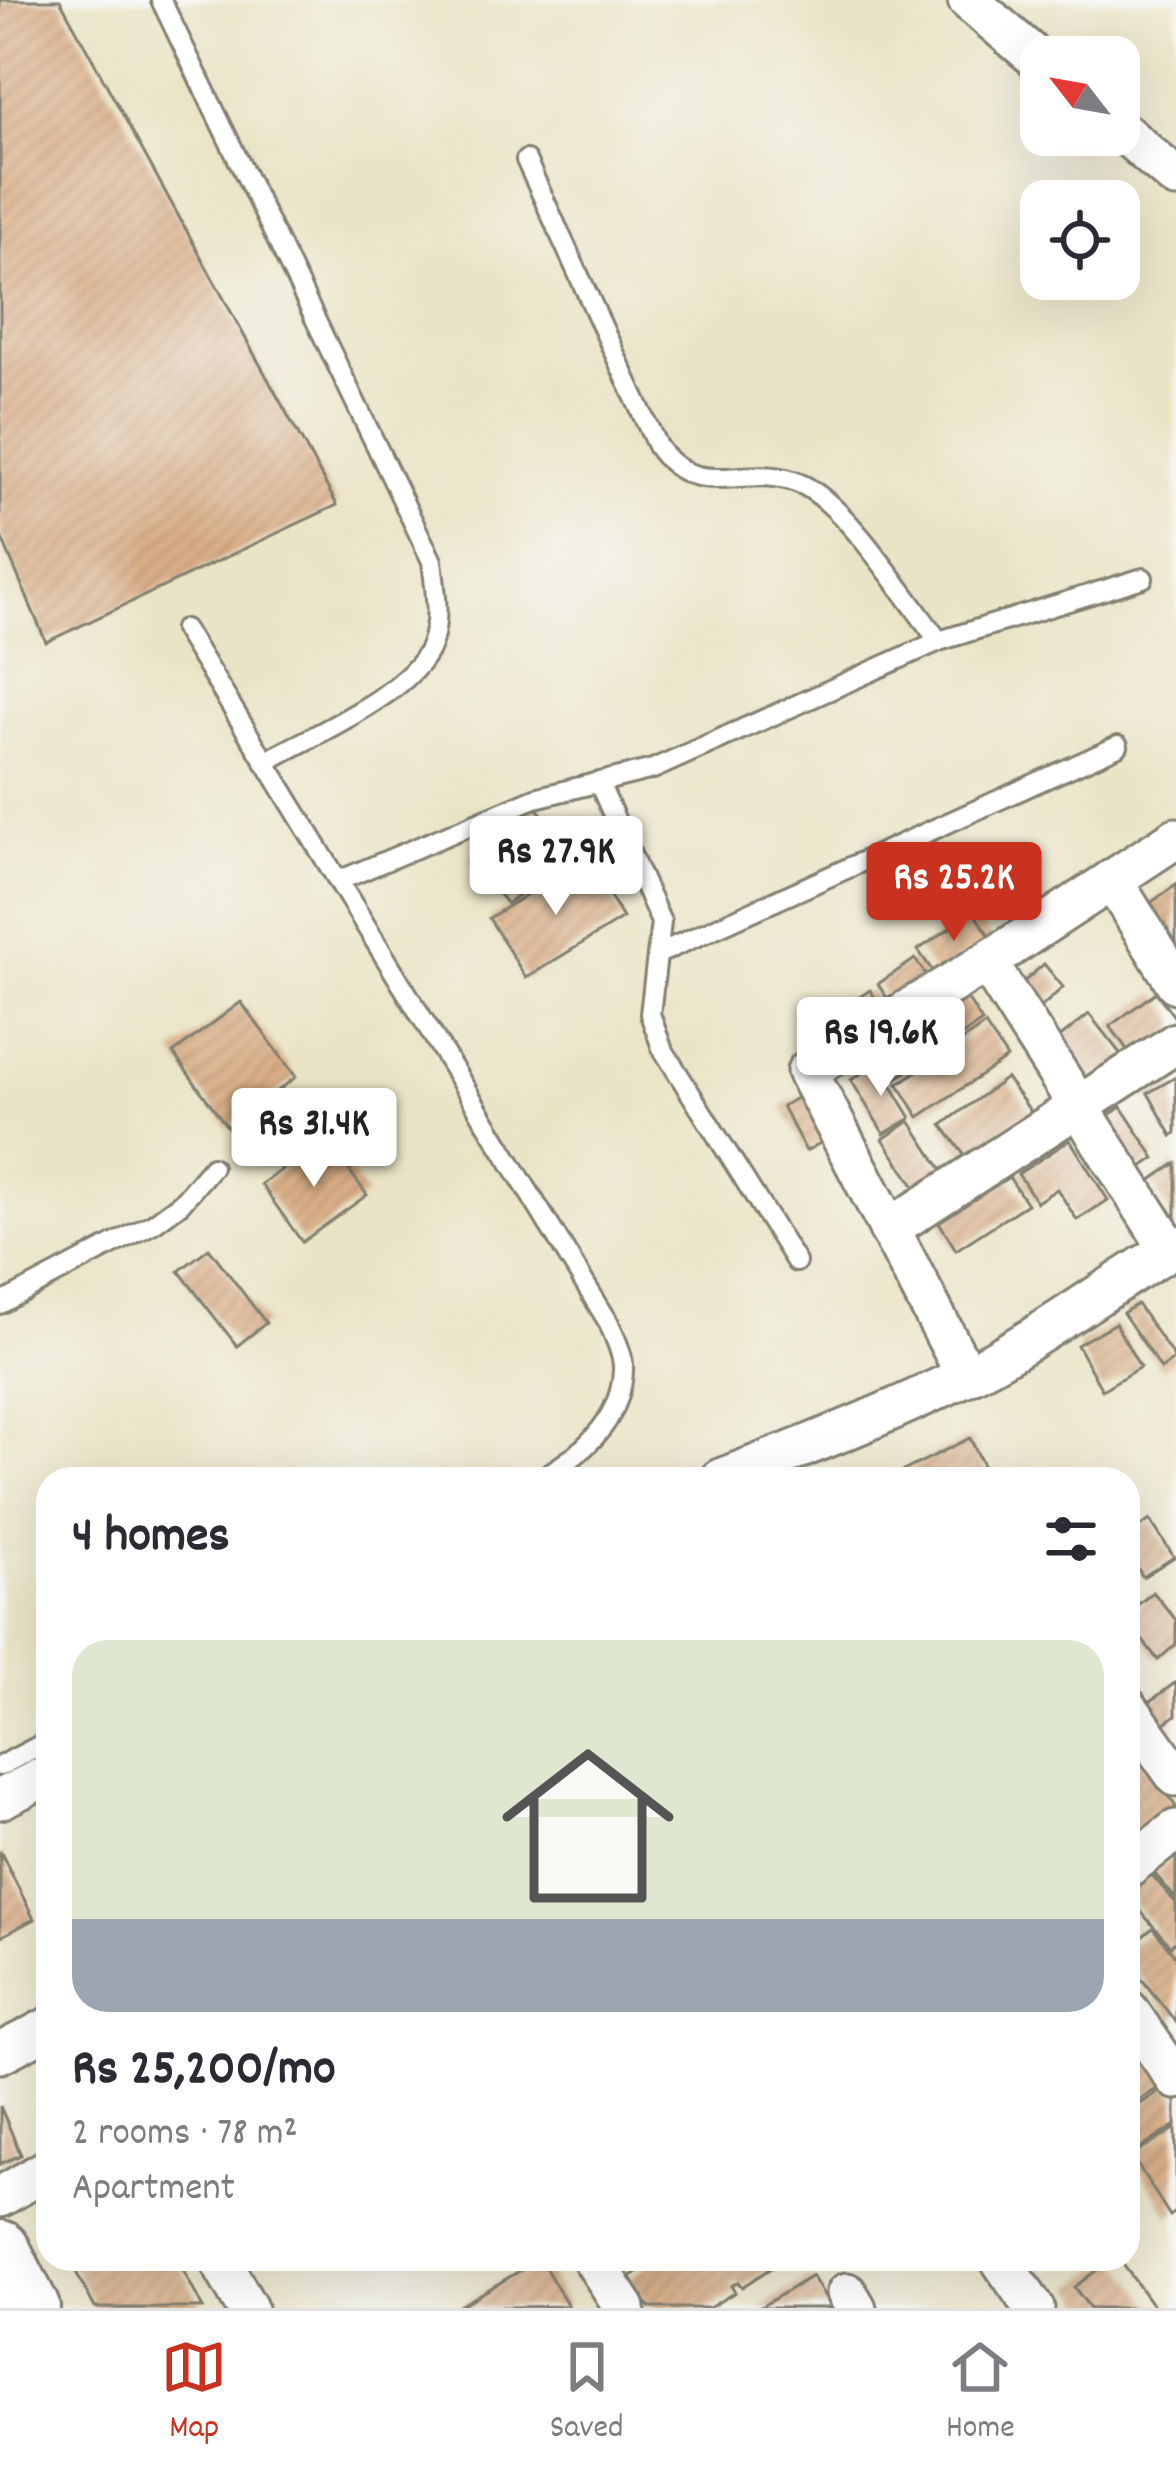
<!DOCTYPE html>
<html lang="en">
<head>
<meta charset="utf-8">
<style>
	:root { --surface:#fff; --page:#f2f2f3; --text:#2b2b33; --muted:#7c7c81; --line:#e1e1e2; --accent:#c8321e }
	body { margin:0; font-family:Dekko,sans-serif; background:var(--page); color:var(--text); height:100vh; display:flex; flex-direction:column; font-size:45px; white-space:nowrap }
	* { box-sizing:border-box; margin:0 }
	p { font-size:39px; color:var(--muted) }
	.icon { flex:none; width:66px; height:66px; fill:none; stroke:currentColor; stroke-width:2; stroke-linecap:round; stroke-linejoin:round }
	.map { position:relative; flex:1; overflow:hidden }
	.drawer { position:absolute; left:36px; top:1467px; width:1104px; height:804px; display:flex; flex-direction:column; background:var(--surface); border-radius:36px; box-shadow:0 12px 48px #0002 }
	.drawer>* { flex:none }
	.needle { width:78px; rotate:301deg }
	.controls { position:absolute; left:1020px; top:36px; display:grid; gap:24px }
	.controls a { display:grid; place-items:center; width:120px; height:120px; border-radius:24px; background:var(--surface); box-shadow:0 12px 48px #0002; font-size:60px }
	.price { position:absolute; translate:-50% -102px; padding:0 27px; border-radius:12px; background:#fff; color:#222; font-size:39px; line-height:78px; filter:drop-shadow(0 3px 6px #0008) }
	.price::after { content:''; position:absolute; left:50%; top:72px; width:36px; height:27px; margin-left:-18px; background:inherit; clip-path:polygon(0 0,100% 0,50% 100%) }
	.price.active { background:var(--accent); color:#fff }
	ul { padding:0; list-style:none }
	li { display:grid; align-content:center; gap:24px; height:636px; padding:0 36px }
	li span { display:grid; place-items:center; height:372px; border-radius:36px; color:#555 }
	li>.icon { margin-inline-start:auto }
	span .icon { width:216px; height:216px; fill:#fffc; stroke-width:1 }
	li b { font-size:51px }
	h2 { display:flex; justify-content:space-between; align-items:center; height:144px; padding:0 36px; font-size:51px }
	.dock { display:flex; justify-content:space-around; align-items:center; height:168px; border-top:3px solid var(--line); background:var(--surface); font-size:33px; color:var(--muted) }
	.dock a { display:grid; justify-items:center; gap:6px }
	.dock .active { color:var(--accent) }
	.map>svg:first-child { display:block }
	.building { fill:url(#building-hatch) }
	.lines { fill:none; stroke-linecap:round; stroke-linejoin:round }
	.lane-casing { stroke:#838071; stroke-width:24 }
	.street-casing { stroke:#838071; stroke-width:45 }
	.primary-casing { stroke:#838071; stroke-width:66 }
	.lane { stroke:#fff; stroke-width:18 }
	.street { stroke:#fff; stroke-width:39 }
	.primary { stroke:#fff; stroke-width:60 }
</style>
</head>
<body>
<div class="map">
<svg width="1176" height="2308" viewBox="0 0 1176 2308">
	<defs>
		<pattern id="building-hatch" width="6" height="6" patternUnits="userSpaceOnUse" patternTransform="scale(3)"><rect width="6" height="6" fill="#d9ae86"/><path d="M-1 1l2-2M0 6l6-6M5 7l2-2" fill="none" stroke="#ba9573"/></pattern>
	</defs>
	<rect width="100%" height="100%" fill="#f6f6f2"/>
	<filter id="ink" filterUnits="userSpaceOnUse"><feTurbulence type="fractalNoise" baseFrequency=".00833" numOctaves="2"/><feDisplacementMap in="SourceGraphic" scale="24" xChannelSelector="R" yChannelSelector="G"/><feConvolveMatrix kernelMatrix="1 2 1 2 8 2 1 2 1" color-interpolation-filters="sRGB"/></filter>
	<filter id="wash" filterUnits="userSpaceOnUse"><feTurbulence type="fractalNoise" baseFrequency=".004" numOctaves="4" result="noise"/><feDisplacementMap in="SourceGraphic" scale="48" xChannelSelector="R" yChannelSelector="G"/><feGaussianBlur stdDeviation="2.7" result="paint"/><feColorMatrix in="noise" values="0 0 0 0 0 0 0 0 0 0 0 0 0 0 0 0 0 1.4 0 .05"/><feComposite in="paint" operator="in"/></filter>
	<g filter="url(#wash)">
		<rect width="100%" height="100%" fill="#eae4c6"/>
		<g id="blocks">
			<g class="building">
				<polygon points="0,0 60,0 337,505 46,642 0,534"/>
				<polygon points="535,806 571,849 507,904 470,860"/>
				<polygon points="586,858 623,918 526,978 489,918"/>
				<polygon points="1176,885 1176,950 1139,911"/>
				<polygon points="973,912 991,938 936,976 918,950"/>
				<polygon points="915,959 928,978 891,1004 878,984"/>
				<polygon points="1044,964 1063,987 1037,1011 1017,988"/>
				<polygon points="870,990 882,1009 843,1034 831,1016"/>
				<polygon points="963,992 982,1022 940,1050 920,1021"/>
				<polygon points="1156,992 1176,1019 1176,1028 1134,1059 1110,1026"/>
				<polygon points="241,1002 296,1077 228,1128 173,1053"/>
				<polygon points="1089,1014 1127,1062 1086,1095 1048,1047"/>
				<polygon points="985,1025 1007,1058 919,1117 898,1084"/>
				<polygon points="915,1028 933,1053 896,1079 879,1053"/>
				<polygon points="878,1063 911,1118 884,1134 851,1080"/>
				<polygon points="1176,1077 1176,1133 1172,1136 1148,1093"/>
				<polygon points="1006,1078 1032,1113 968,1160 942,1125"/>
				<polygon points="805,1094 829,1138 806,1151 782,1106"/>
				<polygon points="1121,1107 1155,1158 1130,1175 1096,1124"/>
				<polygon points="910,1121 949,1181 923,1199 883,1139"/>
				<polygon points="326,1138 367,1195 302,1242 261,1184"/>
				<polygon points="1070,1140 1108,1200 1077,1220 1057,1189 1037,1202 1018,1174"/>
				<polygon points="1176,1163 1176,1219 1150,1181"/>
				<polygon points="1009,1177 1027,1204 956,1250 939,1222"/>
				<polygon points="209,1248 266,1323 237,1346 179,1271"/>
				<polygon points="1137,1304 1175,1359 1161,1369 1123,1313"/>
				<polygon points="1115,1323 1140,1367 1102,1390 1077,1345"/>
				<polygon points="970,1438 988,1476 1001,1470 1005,1479 887,1479"/>
				<polygon points="1150,1520 1174,1557 1143,1577 1128,1553 1128,1535"/>
				<polygon points="1153,1592 1176,1620 1176,1644 1158,1660 1128,1622 1128,1613"/>
				<polygon points="1176,1682 1176,1715 1160,1727 1144,1706"/>
				<polygon points="1141,1755 1176,1807 1128,1844 1128,1765"/>
				<polygon points="0,1851 34,1919 0,1937"/>
				<polygon points="1176,1855 1176,1899 1154,1873"/>
				<polygon points="1151,1874 1176,1903 1176,1941 1170,1946 1128,1896"/>
				<polygon points="1153,1928 1176,1957 1176,2022 1128,1962 1128,1948"/>
				<polygon points="1145,2050 1167,2082 1128,2108 1128,2062"/>
				<polygon points="1169,2085 1176,2096 1176,2125 1134,2153 1128,2144 1128,2112"/>
				<polygon points="0,2106 21,2155 0,2164"/>
				<polygon points="1176,2128 1176,2212 1170,2216 1132,2156"/>
				<polygon points="69,2259 177,2259 203,2308 95,2308"/>
				<polygon points="540,2259 568,2306 457,2308"/>
				<polygon points="659,2259 774,2259 777,2264 742,2287 738,2282 731,2286 735,2292 709,2308 650,2308 630,2277"/>
				<polygon points="1112,2259 1119,2259 1155,2308 1090,2308 1074,2287"/>
				<polygon points="812,2276 832,2308 759,2308"/>
			</g>
		</g>
	</g>
	<g filter="url(#ink)">
		<use href="#blocks" fill-opacity="0" stroke="#838071" stroke-width="3"/>
		<g class="lines">
			<g class="lane-casing">
				<g id="lane">
					<path d="M161,0l271,561c3,27 9,57 -1,84 -18,48 -122,92 -166,117"/>
					<path d="M526,160l131,286c40,59 92,13 146,39 46,23 103,114 136,156"/>
					<path d="M184,629l425,694c5,14 15,31 14,46 -1,51 -41,86 -83,110"/>
					<polyline points="599,783 661,922 650,1014 662,1048 796,1262"/>
					<polyline points="338,881 535,798 653,769 939,641 1143,578"/>
					<polyline points="660,953 1118,746"/>
					<polyline points="0,1304 154,1223 181,1203 212,1167"/>
					<polyline points="0,1766 48,1741"/>
				</g>
			</g>
			<g class="street-casing">
				<g id="street">
					<polyline points="968,0 1041,62"/>
					<polyline points="1119,129 1176,178"/>
					<polyline points="1112,880 1176,983"/>
					<polyline points="987,962 1170,1250"/>
					<polyline points="889,1229 1176,1043"/>
					<polyline points="966,1375 807,1071 987,962 1176,838"/>
					<path d="M720,1479c83,-31 166,-64 245,-103 74,-37 140,-88 211,-130"/>
					<polyline points="1128,1708 1176,1776"/>
					<polyline points="0,1799 48,1775"/>
					<polyline points="1128,1867 1176,1830"/>
					<polyline points="1128,2010 1176,2079"/>
					<polyline points="0,2053 48,2028"/>
					<polyline points="0,2197 48,2169"/>
					<polyline points="219,2259 247,2308"/>
					<polyline points="593,2259 625,2308"/>
					<polyline points="1000,2259 1034,2308"/>
					<polyline points="847,2293 856,2308"/>
				</g>
			</g>
			<g class="primary-casing">
				<polyline id="primary" points="0,2251 29,2308"/>
			</g>
			<use href="#lane" class="lane"/>
			<use href="#street" class="street"/>
			<use href="#primary" class="primary"/>
		</g>
	</g>
</svg>
<div class="controls">
<a><svg class="needle" viewBox="-14 -14 28 28"><path d="M0-13l5 13h-10z" fill="#e53935"/><path d="M0 13l5-13h-10z" fill="#7c7c81"/></svg></a>
<a><svg class="icon" aria-label="locate" viewBox="0 0 24 24"><circle cx="12" cy="12" r="6"/><path d="M12 2v4M12 18v4M2 12h4M18 12h4"/></svg></a>
</div>
<b class="price" style="left:556px;top:918px">Rs 27.9K</b>
<b class="price active" style="left:954px;top:944px">Rs 25.2K</b>
<b class="price" style="left:881px;top:1099px">Rs 19.6K</b>
<b class="price" style="left:314px;top:1190px">Rs 31.4K</b>
<section class="drawer">
<h2>4 homes<svg class="icon" aria-label="filters" viewBox="0 0 24 24"><path d="M4 7h16M4 17h16"/><circle cx="9" cy="7" r="2"/><circle cx="15" cy="17" r="2"/></svg></h2>
<ul>
<li><span style="background:linear-gradient(#dfe7d0 75%,#9aa5b1 0)"><svg class="icon" aria-label="home" viewBox="0 0 24 24"><path d="M3 11l9-7 9 7M6 9v11h12V9"/></svg></span><div><b>Rs 25,200/mo</b><p>2 rooms · 78 m²</p><p>Apartment</p></div></li>
</ul>
</section>
</div>
<nav class="dock">
<a class="active"><svg class="icon" aria-label="map" viewBox="0 0 24 24"><path d="M3 6l6-2 6 2 6-2v14l-6 2-6-2-6 2zM9 4v14M15 6v14"/></svg>Map</a>
<a><svg class="icon" aria-label="saved" viewBox="0 0 24 24"><path d="M7 4h10v16l-5-4-5 4z"/></svg>Saved</a>
<a><svg class="icon" aria-label="home" viewBox="0 0 24 24"><path d="M3 11l9-7 9 7M6 9v11h12V9"/></svg>Home</a>
</nav>
</body>
</html>
